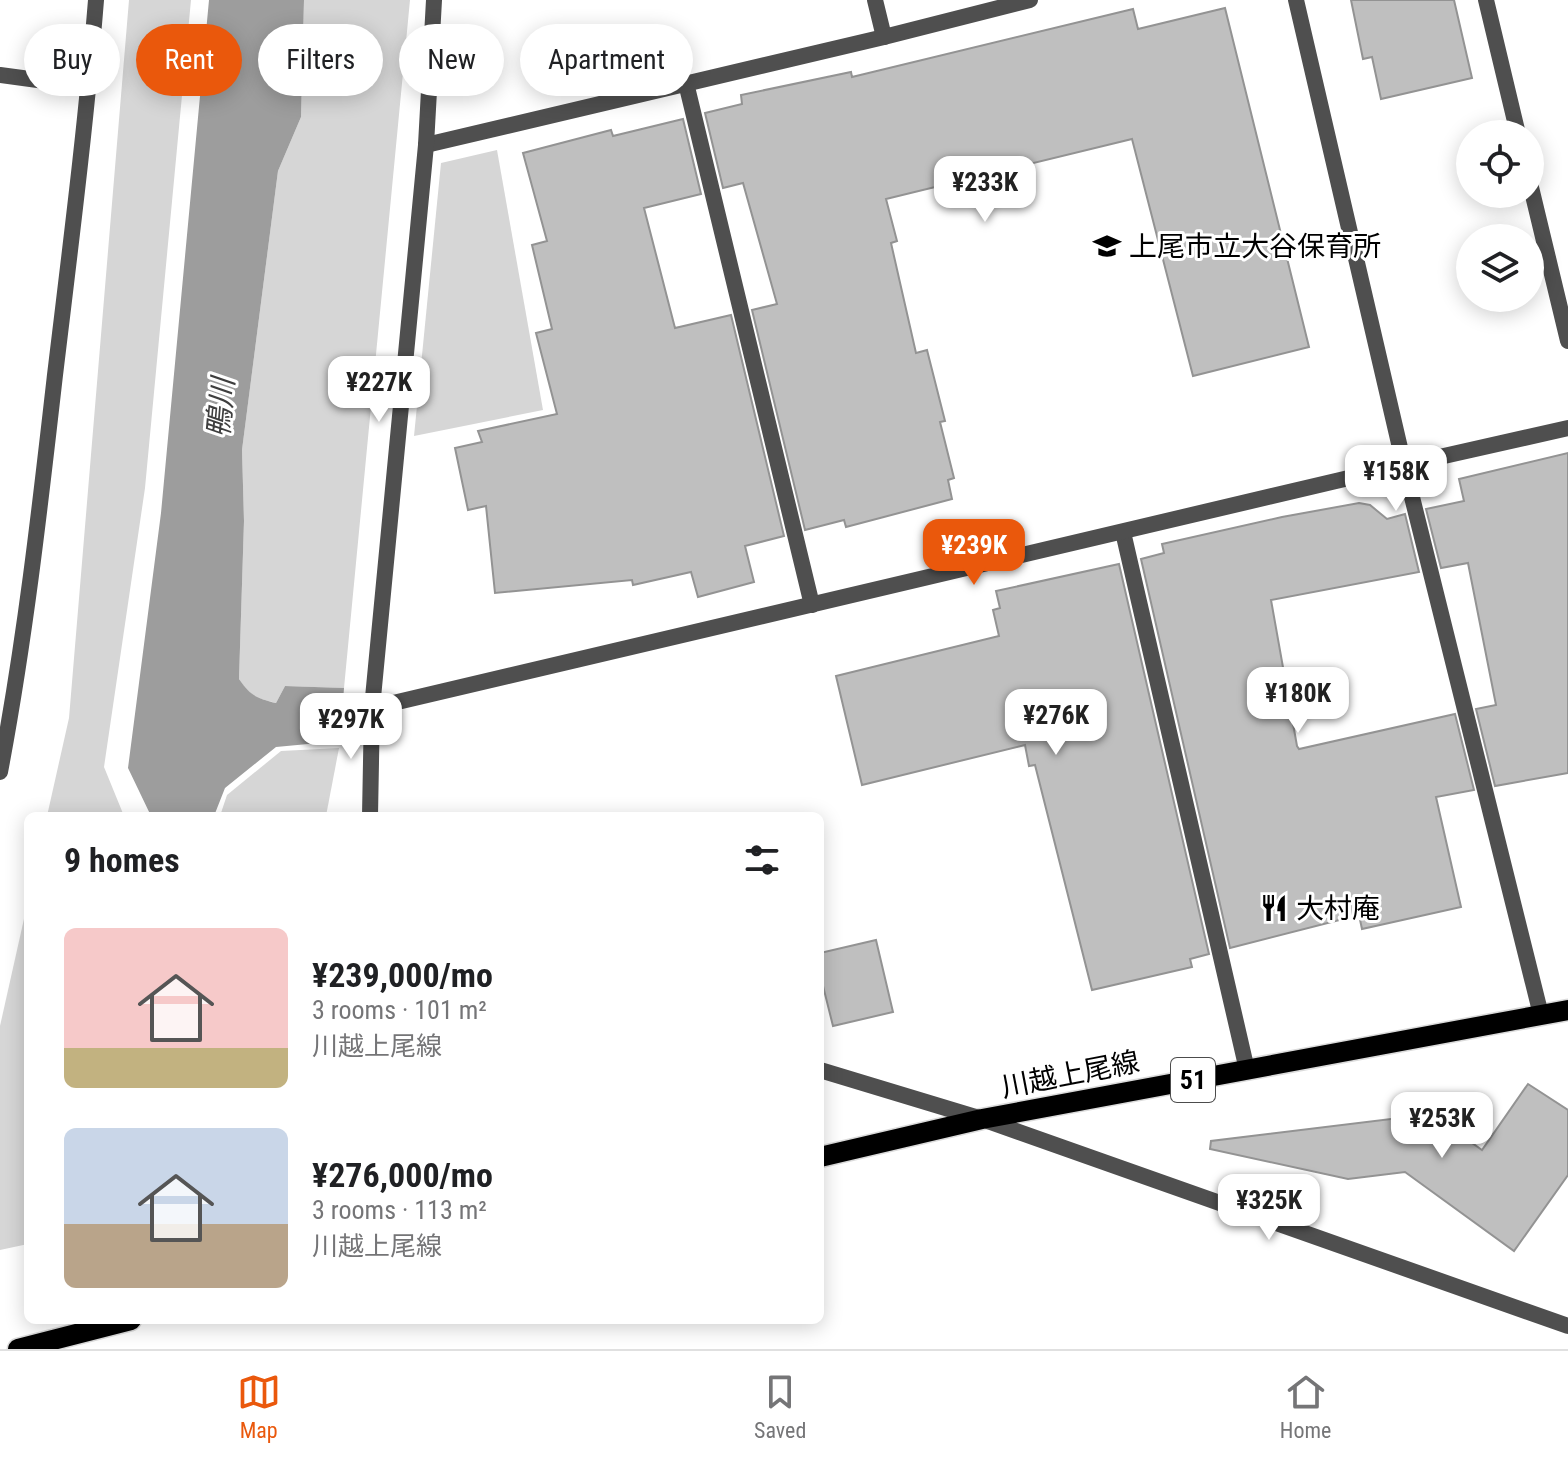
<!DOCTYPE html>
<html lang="en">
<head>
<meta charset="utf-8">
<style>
	:root { --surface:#fff; --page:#f2f2f2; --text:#202124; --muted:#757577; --line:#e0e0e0; --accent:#ea580c }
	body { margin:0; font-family:"Roboto Condensed","Noto Sans JP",sans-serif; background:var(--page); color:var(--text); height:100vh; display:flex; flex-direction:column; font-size:30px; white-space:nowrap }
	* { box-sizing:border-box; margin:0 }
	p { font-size:26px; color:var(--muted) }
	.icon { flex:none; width:44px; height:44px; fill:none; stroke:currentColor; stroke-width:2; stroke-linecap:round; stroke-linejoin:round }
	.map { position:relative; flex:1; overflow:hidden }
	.details { position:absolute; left:24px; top:812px; width:800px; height:512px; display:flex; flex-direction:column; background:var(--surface); border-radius:12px; box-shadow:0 4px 20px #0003 }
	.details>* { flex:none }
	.banner { position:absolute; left:24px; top:24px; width:800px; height:72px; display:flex; gap:16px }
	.tools { position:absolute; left:1456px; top:120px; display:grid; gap:16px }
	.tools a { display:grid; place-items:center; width:88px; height:88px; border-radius:50%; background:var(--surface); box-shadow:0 4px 20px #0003; font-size:40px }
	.price { position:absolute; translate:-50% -68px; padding:0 18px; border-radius:16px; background:#fff; color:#222; font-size:26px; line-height:52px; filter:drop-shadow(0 2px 4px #0008) }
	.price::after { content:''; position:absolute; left:50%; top:48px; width:24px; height:18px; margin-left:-12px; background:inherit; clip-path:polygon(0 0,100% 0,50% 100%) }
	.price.on { background:var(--accent); color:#fff }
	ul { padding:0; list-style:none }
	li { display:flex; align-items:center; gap:24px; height:200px; padding:0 40px }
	li span { display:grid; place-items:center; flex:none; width:224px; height:160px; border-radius:12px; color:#555 }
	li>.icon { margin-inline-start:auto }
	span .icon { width:96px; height:96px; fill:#fffc; stroke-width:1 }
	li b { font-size:34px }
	h2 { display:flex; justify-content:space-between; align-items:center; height:96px; padding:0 40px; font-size:34px }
	.tag { padding:0 28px; border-radius:36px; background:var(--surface); box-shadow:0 4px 20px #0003; font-size:28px; line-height:72px }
	.tag.on { background:var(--accent); color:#fff }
	.tab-bar { display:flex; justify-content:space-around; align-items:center; height:112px; border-top:2px solid var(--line); background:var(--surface); font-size:22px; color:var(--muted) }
	.tab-bar a { display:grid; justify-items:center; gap:4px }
	.tab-bar .on { color:var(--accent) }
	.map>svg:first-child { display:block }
	.green { fill:#d6d6d6 }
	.water { fill:#9d9d9d }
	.pier { fill:#fff }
	.building { fill:#bfbfbf; stroke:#939393; stroke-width:2 }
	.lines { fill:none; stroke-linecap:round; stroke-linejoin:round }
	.primary-casing { stroke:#dbdbdb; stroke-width:23 }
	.service { stroke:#4f4f4f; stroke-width:16 }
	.minor { stroke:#4f4f4f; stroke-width:16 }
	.tertiary { stroke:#4f4f4f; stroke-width:16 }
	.primary { stroke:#000; stroke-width:20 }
	.labels { text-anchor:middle; stroke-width:6; stroke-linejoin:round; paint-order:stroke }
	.shield { fill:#fff; stroke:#4c4c4c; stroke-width:2 }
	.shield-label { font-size:26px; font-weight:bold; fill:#000 }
	.poi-label { font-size:28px; fill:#000; stroke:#fff; text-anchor:start }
	.street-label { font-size:28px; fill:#000; stroke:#fff }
	.water-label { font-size:30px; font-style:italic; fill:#3e3e3e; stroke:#fff }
</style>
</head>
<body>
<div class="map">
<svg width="1568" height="1349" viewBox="0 0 1568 1349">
	<rect width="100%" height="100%" fill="#fff"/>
	<g class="green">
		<polygon points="129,0 191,0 145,488 104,767 124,816 47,816 69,718"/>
		<path d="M304,0h106l-66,688 -59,-2 -9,17c-20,-5 -25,-6 -37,-24l5,-158 -2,-71 36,-279 23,-54z"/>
		<polygon points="497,150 543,410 414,436 441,163"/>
		<polygon points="339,748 326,816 220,816 227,795 281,751"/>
		<polygon points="28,901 28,1244 0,1250 0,1026"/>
	</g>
	<path class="water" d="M209,0h95l-3,117 -23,54 -36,279 2,71 -5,158c12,17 17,19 37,24l9,-17 59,2 -4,53 -64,6 -51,41 -11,28h-63l-23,-48 33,-255z"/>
	<polygon class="pier" points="28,1265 28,1320 151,1320 146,1349 8,1349 22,1267"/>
	<g class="building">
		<polygon points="1351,0 1454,0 1472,78 1381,99 1372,57 1363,59"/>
		<polygon points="1225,8 1309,347 1193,376 1132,139 886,199 897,241 891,243 916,353 927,350 945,421 940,422 954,478 948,480 952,499 846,527 844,520 805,530 752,310 777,304 743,183 723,188 705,113 742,104 741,95 851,72 852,77 1133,9 1138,29"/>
		<polygon points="683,119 701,194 644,208 675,328 731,315 784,536 745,546 754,582 698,597 691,572 633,585 632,580 495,593 486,506 468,510 455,448 482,442 478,431 557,414 536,333 552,329 532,245 547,241 523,153 611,130 613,136"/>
		<polygon points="1568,453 1568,773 1495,786 1476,709 1496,705 1468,563 1441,568 1426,509 1464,501 1459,479"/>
		<polygon points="1359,503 1370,505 1387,519 1405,514 1419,572 1271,600 1297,746 1299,749 1455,714 1474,790 1436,797 1461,907 1362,929 1359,915 1230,948 1141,559 1164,553 1162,544 1282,517"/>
		<polygon points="1119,564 1209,954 1190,959 1192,967 1092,990 1035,765 1029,766 1025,745 862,785 836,676 999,636 993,610 1000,608 996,591"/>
		<polygon points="876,940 893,1012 833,1026 820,974 820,953"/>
		<polygon points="1528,1084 1568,1110 1568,1175 1514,1251 1405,1172 1348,1179 1210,1149 1211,1141 1432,1114 1482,1150"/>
	</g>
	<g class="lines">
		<g class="primary-casing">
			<g id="primary">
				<polyline points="820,1157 982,1119 1568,1010"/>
				<polyline points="18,1349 131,1320"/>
			</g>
		</g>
		<g class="service">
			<polyline points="1486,0 1518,134"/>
			<polyline points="686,83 812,605"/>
			<polyline points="1530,183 1568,341"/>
			<polyline points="1123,532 1247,1070"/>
		</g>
		<g class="minor">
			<polyline points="875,0 884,37"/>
			<polyline points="1296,0 1404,465 1541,1015"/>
			<polyline points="0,75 89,87"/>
			<polyline points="426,145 884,37 1030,0"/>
			<polyline points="372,708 1404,465 1568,428"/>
			<polyline points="370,816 372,708 426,145 434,0"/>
			<polyline points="820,1070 982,1119"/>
		</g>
		<g class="tertiary">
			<path d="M0,772c25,-132 40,-265 55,-397 15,-125 31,-250 41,-375"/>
			<polyline points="982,1119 1568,1326"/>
		</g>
		<use href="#primary" class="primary"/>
	</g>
	<defs>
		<g id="school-bare" transform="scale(2.16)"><path d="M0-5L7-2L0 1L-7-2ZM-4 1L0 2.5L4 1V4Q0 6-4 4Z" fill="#000" stroke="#fff" stroke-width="2.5" paint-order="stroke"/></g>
		<g id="restaurant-bare" transform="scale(2.16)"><path d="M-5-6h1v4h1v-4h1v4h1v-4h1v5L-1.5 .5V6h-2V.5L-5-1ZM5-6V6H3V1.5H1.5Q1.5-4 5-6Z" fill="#000" stroke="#fff" stroke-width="2.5" paint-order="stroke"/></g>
	</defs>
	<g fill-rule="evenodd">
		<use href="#school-bare" x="1107" y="246"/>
		<use href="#restaurant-bare" x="1274" y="908"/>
	</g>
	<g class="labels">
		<rect class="shield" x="1171" y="1058" width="44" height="44" rx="6"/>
		<g class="shield-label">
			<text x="1193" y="1089">51</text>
		</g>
		<g class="poi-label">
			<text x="1129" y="256">上尾市立大谷保育所</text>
			<text x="1296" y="918">大村庵</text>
		</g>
		<g class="street-label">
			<text transform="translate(1070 1074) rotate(-11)" y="10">川越上尾線</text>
		</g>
		<g class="water-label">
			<text transform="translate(221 408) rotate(-85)" y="10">鴨川</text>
		</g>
	</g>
</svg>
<div class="tools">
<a><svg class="icon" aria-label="locate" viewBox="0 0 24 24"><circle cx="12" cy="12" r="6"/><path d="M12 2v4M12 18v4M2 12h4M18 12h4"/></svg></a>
<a><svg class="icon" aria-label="layers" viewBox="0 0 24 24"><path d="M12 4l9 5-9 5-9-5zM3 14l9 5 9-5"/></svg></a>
</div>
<b class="price" style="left:985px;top:224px">¥233K</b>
<b class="price" style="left:379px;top:424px">¥227K</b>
<b class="price" style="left:1396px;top:513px">¥158K</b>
<b class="price on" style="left:974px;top:587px">¥239K</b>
<b class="price" style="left:1298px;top:735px">¥180K</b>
<b class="price" style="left:1056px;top:757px">¥276K</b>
<b class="price" style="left:351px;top:761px">¥297K</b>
<b class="price" style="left:1442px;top:1160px">¥253K</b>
<b class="price" style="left:1269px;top:1242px">¥325K</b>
<div class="banner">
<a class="tag">Buy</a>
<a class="tag on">Rent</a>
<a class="tag">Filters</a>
<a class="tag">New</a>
<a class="tag">Apartment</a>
</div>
<section class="details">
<h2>9 homes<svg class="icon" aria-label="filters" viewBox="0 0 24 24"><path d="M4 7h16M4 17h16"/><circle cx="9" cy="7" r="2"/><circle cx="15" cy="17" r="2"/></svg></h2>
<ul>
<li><span style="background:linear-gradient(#f6c9c9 75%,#c2b280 0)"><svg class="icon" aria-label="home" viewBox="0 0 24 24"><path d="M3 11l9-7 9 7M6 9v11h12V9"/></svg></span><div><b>¥239,000/mo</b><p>3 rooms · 101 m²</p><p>川越上尾線</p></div></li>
<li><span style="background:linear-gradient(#c9d6e8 60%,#b9a48a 0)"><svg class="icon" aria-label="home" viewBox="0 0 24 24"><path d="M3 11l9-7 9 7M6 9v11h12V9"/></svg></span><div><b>¥276,000/mo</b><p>3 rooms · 113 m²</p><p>川越上尾線</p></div></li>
</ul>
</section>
</div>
<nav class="tab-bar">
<a class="on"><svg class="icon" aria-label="map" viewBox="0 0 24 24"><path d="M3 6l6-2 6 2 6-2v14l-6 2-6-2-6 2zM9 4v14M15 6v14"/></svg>Map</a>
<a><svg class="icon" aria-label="saved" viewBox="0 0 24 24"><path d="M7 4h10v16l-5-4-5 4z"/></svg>Saved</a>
<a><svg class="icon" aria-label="home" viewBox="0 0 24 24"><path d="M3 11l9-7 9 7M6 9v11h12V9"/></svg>Home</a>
</nav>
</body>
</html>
